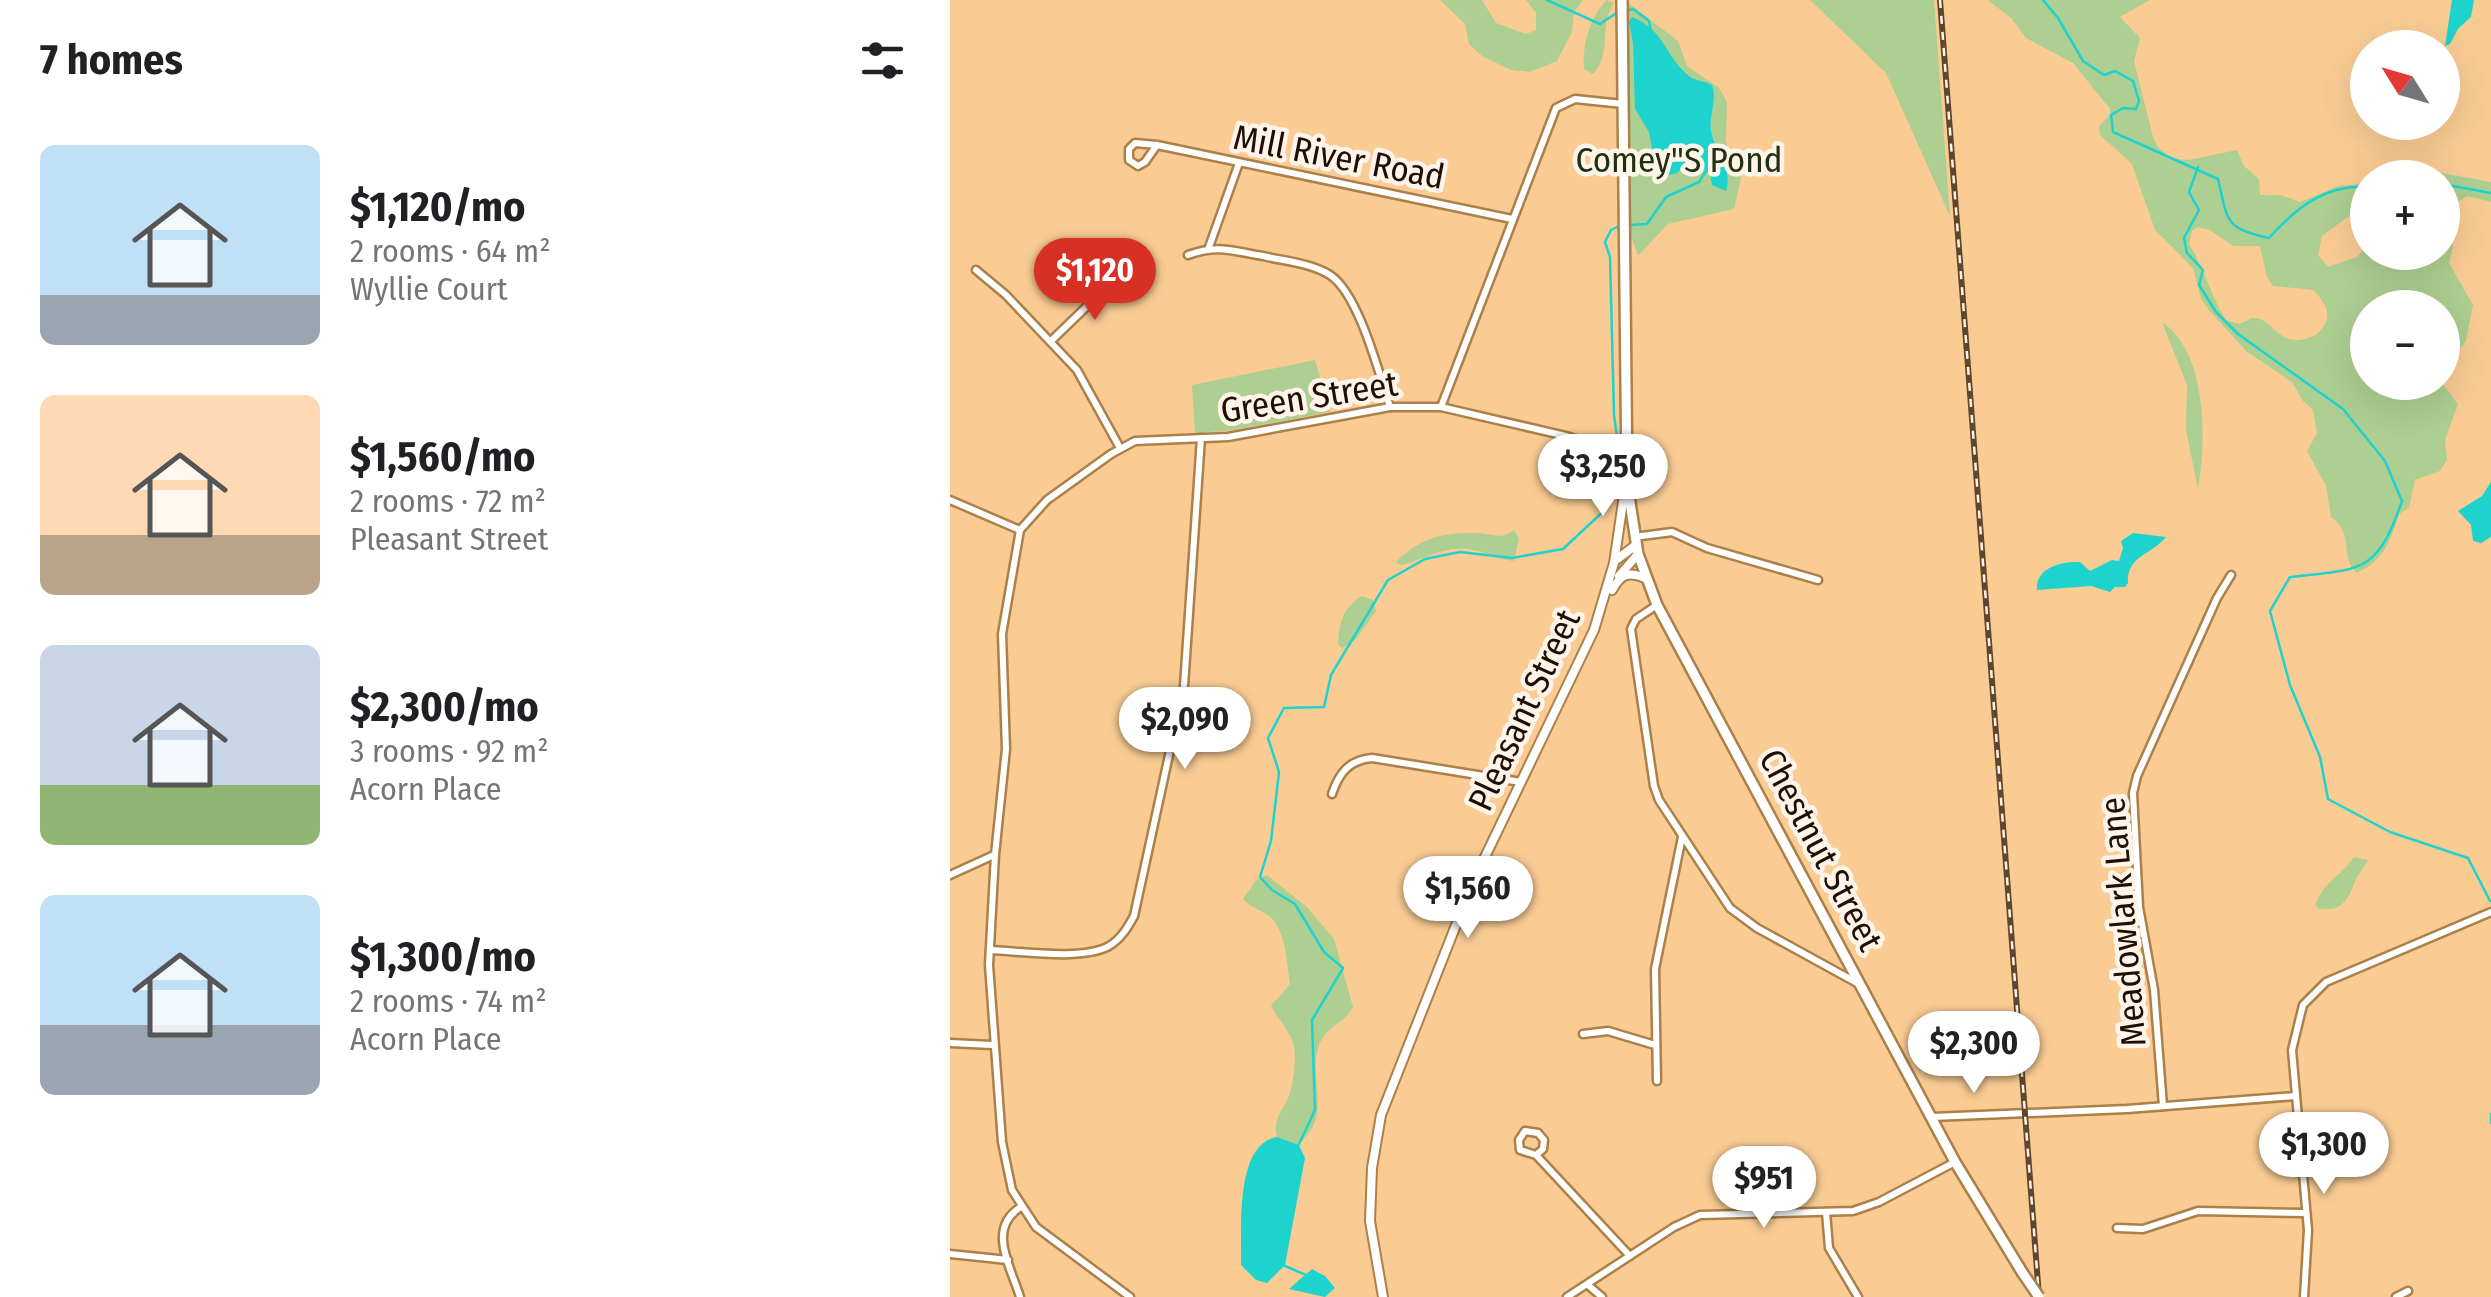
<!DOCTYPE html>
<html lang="en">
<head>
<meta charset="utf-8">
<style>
	:root { --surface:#fff; --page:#f6f6f6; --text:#202124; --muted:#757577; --accent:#d93025 }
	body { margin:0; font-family:"Fira Sans Condensed",sans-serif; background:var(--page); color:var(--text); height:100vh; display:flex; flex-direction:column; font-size:38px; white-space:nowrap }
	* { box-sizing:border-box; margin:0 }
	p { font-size:32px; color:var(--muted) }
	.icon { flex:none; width:55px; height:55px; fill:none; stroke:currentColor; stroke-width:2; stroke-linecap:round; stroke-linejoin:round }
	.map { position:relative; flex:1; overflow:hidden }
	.panel { display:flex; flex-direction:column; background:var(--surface); width:950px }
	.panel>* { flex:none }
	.needle { width:65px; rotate:307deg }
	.fabs { position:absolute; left:1400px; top:30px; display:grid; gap:20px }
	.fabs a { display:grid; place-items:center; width:110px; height:110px; border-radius:50%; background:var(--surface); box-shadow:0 10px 40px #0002; font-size:50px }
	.price { position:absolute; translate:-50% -85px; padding:0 22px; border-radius:35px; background:#fff; color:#222; font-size:32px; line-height:65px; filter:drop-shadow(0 2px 5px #0008) }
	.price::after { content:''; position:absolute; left:50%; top:60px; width:30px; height:22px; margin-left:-15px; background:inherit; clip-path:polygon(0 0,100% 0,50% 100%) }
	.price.on { background:var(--accent); color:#fff }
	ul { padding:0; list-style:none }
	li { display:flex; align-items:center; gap:30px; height:250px; padding:0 40px }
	li span { display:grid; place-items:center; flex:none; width:280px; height:200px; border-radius:15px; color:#555 }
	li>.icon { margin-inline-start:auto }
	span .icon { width:120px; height:120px; fill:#fffc; stroke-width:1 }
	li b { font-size:42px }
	h2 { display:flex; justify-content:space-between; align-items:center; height:120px; padding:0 40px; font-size:42px }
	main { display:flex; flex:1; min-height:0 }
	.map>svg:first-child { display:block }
	.green { fill:#adcf91; fill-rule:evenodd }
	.water { fill:#1ed3ce }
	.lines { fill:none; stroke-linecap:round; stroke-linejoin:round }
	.stream { stroke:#1ed3ce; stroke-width:2.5 }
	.minor-casing { stroke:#ab8049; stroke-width:11 }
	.tertiary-casing { stroke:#ab8049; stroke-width:12 }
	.secondary-casing { stroke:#ab8049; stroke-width:14 }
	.minor { stroke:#fff; stroke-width:6 }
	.tertiary { stroke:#fff; stroke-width:8 }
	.secondary { stroke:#fff; stroke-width:9 }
	.rail-casing { stroke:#60472c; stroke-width:6 }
	.rail { stroke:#fef4e9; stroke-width:2.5; stroke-dasharray:8; stroke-linecap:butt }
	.secondary-bridge-casing { stroke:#ab8049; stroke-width:14; stroke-linecap:butt }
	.secondary-bridge { stroke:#fff; stroke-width:9 }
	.labels { text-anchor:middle; stroke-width:9; stroke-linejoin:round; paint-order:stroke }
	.street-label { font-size:35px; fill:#1f0f00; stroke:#fef4e9 }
	.park-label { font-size:35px; fill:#20320d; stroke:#fef4e9 }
</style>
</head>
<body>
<main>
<section class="panel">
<h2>7 homes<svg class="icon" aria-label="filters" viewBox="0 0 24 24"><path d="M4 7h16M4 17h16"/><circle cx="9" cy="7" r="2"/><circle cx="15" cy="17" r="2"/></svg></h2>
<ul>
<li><span style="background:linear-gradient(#bfe0f5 75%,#9aa5b1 0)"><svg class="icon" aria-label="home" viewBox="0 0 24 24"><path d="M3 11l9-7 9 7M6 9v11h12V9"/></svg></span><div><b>$1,120/mo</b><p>2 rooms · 64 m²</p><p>Wyllie Court</p></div></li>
<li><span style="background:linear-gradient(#ffd9b3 70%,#b9a48a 0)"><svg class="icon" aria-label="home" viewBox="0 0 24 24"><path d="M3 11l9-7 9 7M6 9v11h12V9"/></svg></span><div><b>$1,560/mo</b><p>2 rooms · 72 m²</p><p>Pleasant Street</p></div></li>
<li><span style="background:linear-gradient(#c9d6e8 70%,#8fb573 0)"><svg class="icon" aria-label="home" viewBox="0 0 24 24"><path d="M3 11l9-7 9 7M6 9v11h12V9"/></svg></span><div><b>$2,300/mo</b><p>3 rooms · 92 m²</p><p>Acorn Place</p></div></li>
<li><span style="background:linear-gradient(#bfe0f5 65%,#9aa5b1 0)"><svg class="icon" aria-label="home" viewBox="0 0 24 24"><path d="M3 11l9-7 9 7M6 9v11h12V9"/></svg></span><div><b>$1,300/mo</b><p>2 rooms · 74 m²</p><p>Acorn Place</p></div></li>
</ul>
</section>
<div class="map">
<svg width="1541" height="1297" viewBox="0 0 1541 1297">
	<rect width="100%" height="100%" fill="#facc94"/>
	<g class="green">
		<polygon points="490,0 532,0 546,23 576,34 586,30 586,13 576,0 633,0 624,12 622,32 607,61 580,72 561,70 532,56 519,44 515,24"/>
		<path d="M657,0l7,3c-16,21 -1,50 -21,71l-9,-5c-2,-23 6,-53 23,-69z"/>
		<polygon points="860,0 984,0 1000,216 936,73"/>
		<path d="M1038,0h162l-30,17 20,21 -6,23 19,76 4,9 13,12 19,2 48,-10 7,16 15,13 1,16h20l20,7 39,-16 28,-3v27l-18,6 -27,20 -4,19 10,12 29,-10 10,-12 1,7 34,1 10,4 9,-4 21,-1 1,-22h8l2,17 -4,16 24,42 -7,36 -23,31 -1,-64h-74v74l74,1 16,21 -13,36 2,20 -7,11 -25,9 -6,28 -10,6c-9,28 -15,46 -42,59 -19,-18 -1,-37 -26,-56l-5,-31 -19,-35 10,-18 -4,-23 -11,-10 -9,-17 -47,-32 -37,-41 -8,-11 -8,-31 -38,-38 -23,-66 -32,-29 -1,-9 11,-11v-6l-37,-46 -47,-25 -14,-19zM1248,227l12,3 23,16h27l7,31 6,9 41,4c6,8 15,17 13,29 -2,7 -8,15 -16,18 -33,13 -37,-19 -57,-19 -4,0 -11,5 -15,6l-13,-4c-16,-25 -21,-51 -37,-76l3,-13z"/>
		<polygon points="677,2 728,41 737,66 769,88 777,102 776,143 791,178 784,209 718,224 688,256 679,230"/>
		<polygon points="1492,173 1541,182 1541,202 1517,196 1493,212 1492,178 1484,177"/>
		<path d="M1212,322c45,30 45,119 36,167l-12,-59 1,-45z"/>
		<polygon points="365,360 380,412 283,430 245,433 242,385"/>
		<path d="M564,530l5,8 -5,23c-14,-1 -26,-8 -40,-11 -28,-6 -47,9 -72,15l-7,-2c24,-25 48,-31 81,-30 17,0 24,8 38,-3z"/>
		<path d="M412,596l11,4 3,11 -21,29 -13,8 -4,-4c1,-20 5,-38 24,-48z"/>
		<path d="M1404,857l14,3c-2,5 -6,9 -9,14 -11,19 -10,38 -40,35l-4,-4c9,-23 26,-29 39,-48z"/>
		<path d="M317,875l40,32 27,32 19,68c-7,15 -24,18 -32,34 -14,28 5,59 -8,85 -3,7 -9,13 -14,19l-22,-8c-5,-19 7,-27 13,-44 4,-13 6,-34 4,-47 -2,-11 -17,-29 -23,-40l19,-22c-3,-20 -4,-55 -21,-68 -9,-7 -18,-8 -26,-17l14,-20z"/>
	</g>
	<g class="water">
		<polygon points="1502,0 1524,0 1521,17 1508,29 1500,44 1495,46"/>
		<path d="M682,17c34,14 33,40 57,59 6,5 16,5 23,9 6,18 -5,32 0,50 5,21 21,34 14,56l-14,-6 -2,-11 -13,-9 -11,-1 -9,9 -13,3 -8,-6 -7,-38 -14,-23 -2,-66 -4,-21z"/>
		<polygon points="1541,482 1541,537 1531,543 1523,541 1521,525 1508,511 1532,496"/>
		<path d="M1183,533l33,4c-13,17 -40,19 -38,46l-3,4h-10l-5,5 -19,-6 -54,4c-2,-22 24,-29 43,-28l10,9 22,-11 7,1 4,-13 -2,-7z"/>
		<path d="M327,1137l22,8 6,13 -20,107 -18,18 -11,-3 -15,-15c1,-34 -7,-121 36,-128z"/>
		<polygon points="362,1269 375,1276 385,1288 375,1297 339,1289"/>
	</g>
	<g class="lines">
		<g class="stream">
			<polyline points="597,0 650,24 668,12"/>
			<path d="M1093,0l15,18 25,43 21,14 11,-4 18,10 6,20 -3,8 -13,-1 -12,7 2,17 105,47c10,41 5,49 51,59 27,-30 56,-54 99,-51"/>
			<polyline points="676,11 683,9 699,21 701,31"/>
			<path d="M1248,167l-9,25 10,18 -15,28 3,15 16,17 -4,15 17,27 22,22 105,75 42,52 17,40c-25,73 -40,68 -112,76l-20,34 20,74 30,72 8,42 62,33 78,26 22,43"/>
			<polyline points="1492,184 1541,193"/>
			<polyline points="680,225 697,224 716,197 749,182 758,168"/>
			<polyline points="667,227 661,230 655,242 660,257 664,415 669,451"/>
			<polyline points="1541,1114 1541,1123"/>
			<polyline points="349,1144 365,1110 362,1020 393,968 374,952 345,904 322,890 310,877 321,841 329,772 318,738 334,708 374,707 381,675 438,580 475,559 510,552 562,558 613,549 658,507 667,472"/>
			<polyline points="333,1265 358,1276"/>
		</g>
		<g class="minor-casing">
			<g id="minor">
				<polyline points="207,145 195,162 188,166 179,160 179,149 185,143 207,145 562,219"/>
				<polyline points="259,247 289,163"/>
				<path d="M238,255c29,-11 45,-4 75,1 21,5 48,7 67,19 29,19 49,99 60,132"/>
				<polyline points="26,270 56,295 127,370 170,448"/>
				<polyline points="101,341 165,279"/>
				<polyline points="491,407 606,108 625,99 673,104"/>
				<polyline points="0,500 70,530"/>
				<polyline points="684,537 722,532 757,548 868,580"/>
				<polyline points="707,605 686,619 681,629 704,786 709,800 780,908 807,928 909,984"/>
				<path d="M382,794c7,-21 17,-34 40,-36l149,24"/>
				<polyline points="0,875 44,855"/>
				<path d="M40,950c31,1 92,11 119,-4 12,-7 19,-19 25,-30l50,-230 17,-248"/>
				<polyline points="633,1034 658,1031 705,1045"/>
				<polyline points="0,1043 42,1045"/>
				<polyline points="707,1081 705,969 732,837"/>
				<polyline points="1213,1106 1204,990 1189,907 1183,793 1187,776 1267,598 1281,575"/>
				<polyline points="982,1117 1177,1109 1346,1096"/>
				<polyline points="586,1155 593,1149 594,1140 588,1133 575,1131 569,1140 570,1150 586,1155 680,1256"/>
				<polyline points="876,1212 879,1248 908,1297"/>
				<polyline points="1167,1228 1193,1229 1248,1211 1356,1213"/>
				<polyline points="0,1254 58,1260"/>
				<polyline points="638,1285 652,1297"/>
				<path d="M70,1297c-9,-30 -34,-69 1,-90"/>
				<polyline points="180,1297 86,1227 62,1190 52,1142 39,965 45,855 56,749 52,634 70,530 97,500 161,454 185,441 278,437 440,407 491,407 616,436 638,443 677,465"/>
				<polyline points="617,1297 724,1227 750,1215 903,1211 929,1202 1005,1162"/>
				<polyline points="1354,1297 1358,1230 1342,1050 1353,1005 1376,982 1541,912"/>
				<polyline points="1446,1297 1458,1291"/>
			</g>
		</g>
		<g class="tertiary-casing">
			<g id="tertiary">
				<polyline points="666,560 686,545"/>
				<polyline points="669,576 688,554"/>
				<path d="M662,590c9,-16 16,-19 33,-12"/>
				<polyline points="433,1297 420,1221 422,1168 431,1115 523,882 644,630 664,563 675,488"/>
			</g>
		</g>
		<g class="secondary-casing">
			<polyline id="secondary" points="672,0 677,483 688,554 707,605 1005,1162 1072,1272"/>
		</g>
		<use href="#minor" class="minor"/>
		<use href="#tertiary" class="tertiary"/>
		<use href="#secondary" class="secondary"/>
		<g class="rail-casing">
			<polyline id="rail" points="990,0 1089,1297"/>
		</g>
		<use href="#rail" class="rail"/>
		<g class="secondary-bridge-casing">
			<polyline id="secondary-bridge" points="1072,1272 1089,1297"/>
		</g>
		<use href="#secondary-bridge" class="secondary-bridge"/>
	</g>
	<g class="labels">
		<g class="street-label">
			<text transform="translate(389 157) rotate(11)" y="12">Mill River Road</text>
			<text transform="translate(359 397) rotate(-9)" y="12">Green Street</text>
			<text transform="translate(574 710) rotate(-65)" y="12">Pleasant Street</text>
			<text transform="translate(871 850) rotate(62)" y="12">Chestnut Street</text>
			<text transform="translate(1173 922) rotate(-95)" y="12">Meadowlark Lane</text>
		</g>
		<g class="park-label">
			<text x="729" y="172">Comey"S Pond</text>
		</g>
	</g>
</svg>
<div class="fabs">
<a><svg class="needle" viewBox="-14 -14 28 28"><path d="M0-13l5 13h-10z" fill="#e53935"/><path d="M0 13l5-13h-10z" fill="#757577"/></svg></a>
<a>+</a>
<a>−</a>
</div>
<b class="price on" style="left:145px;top:323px">$1,120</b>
<b class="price" style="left:653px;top:519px">$3,250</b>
<b class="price" style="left:235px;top:772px">$2,090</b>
<b class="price" style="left:518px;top:941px">$1,560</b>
<b class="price" style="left:1024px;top:1096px">$2,300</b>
<b class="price" style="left:1374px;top:1197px">$1,300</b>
<b class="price" style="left:814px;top:1231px">$951</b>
</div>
</main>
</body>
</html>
